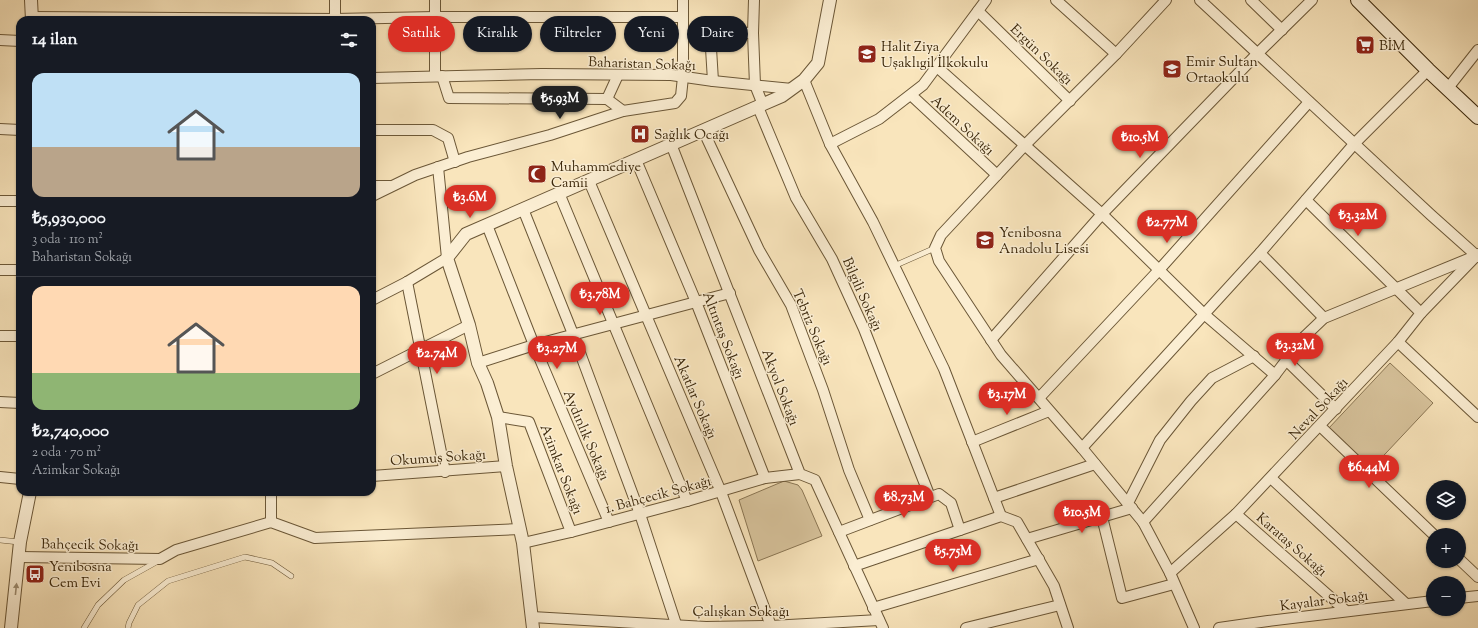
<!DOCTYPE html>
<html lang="tr">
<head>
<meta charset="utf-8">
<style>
	:root { --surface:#171b24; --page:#242831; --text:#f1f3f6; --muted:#9ea1a6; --line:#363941; --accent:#d93025 }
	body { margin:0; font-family:"Sorts Mill Goudy",serif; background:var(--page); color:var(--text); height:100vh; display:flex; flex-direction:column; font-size:15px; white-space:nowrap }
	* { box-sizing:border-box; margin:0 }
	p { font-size:13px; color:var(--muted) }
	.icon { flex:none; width:22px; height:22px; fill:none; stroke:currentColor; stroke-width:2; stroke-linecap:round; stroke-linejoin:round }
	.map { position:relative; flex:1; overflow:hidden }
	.sheet { position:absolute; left:16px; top:16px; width:360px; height:480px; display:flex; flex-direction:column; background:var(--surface); border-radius:12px; box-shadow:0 1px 3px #0004 }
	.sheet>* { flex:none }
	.banner { position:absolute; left:388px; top:16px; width:380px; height:36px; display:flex; gap:8px }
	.buttons { position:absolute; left:1426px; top:480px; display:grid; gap:8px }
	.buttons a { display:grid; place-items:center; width:40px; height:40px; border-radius:50%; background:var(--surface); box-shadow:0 1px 3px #0004; font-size:20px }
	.price { position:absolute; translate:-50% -34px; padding:0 9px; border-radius:14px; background:var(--accent); color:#fff; font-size:13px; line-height:26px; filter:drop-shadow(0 1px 2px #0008) }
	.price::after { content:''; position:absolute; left:50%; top:24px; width:12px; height:9px; margin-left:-6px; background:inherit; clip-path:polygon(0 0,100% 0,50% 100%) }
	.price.selected { background:#222; color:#fff }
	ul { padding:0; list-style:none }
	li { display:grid; align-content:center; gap:8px; height:212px; padding:0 16px }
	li+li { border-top:1px solid var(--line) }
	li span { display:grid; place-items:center; height:124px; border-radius:12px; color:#555 }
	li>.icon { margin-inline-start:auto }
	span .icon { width:72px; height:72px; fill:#fffc; stroke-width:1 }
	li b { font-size:17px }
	h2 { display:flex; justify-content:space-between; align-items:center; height:48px; padding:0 16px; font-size:17px }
	.chip { padding:0 14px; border-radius:18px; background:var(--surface); box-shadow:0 1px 3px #0004; font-size:14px; line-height:36px }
	.chip.selected { background:var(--accent); color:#fff }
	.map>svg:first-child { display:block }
	.green { fill:#d9c59e; stroke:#8a7654 }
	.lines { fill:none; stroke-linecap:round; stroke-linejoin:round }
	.service-casing { stroke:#6b5737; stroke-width:6 }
	.minor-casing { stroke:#6b5737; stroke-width:12 }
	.tertiary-casing { stroke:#6b5737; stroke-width:14 }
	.secondary-casing { stroke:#3c280b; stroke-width:16 }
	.service { stroke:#fbeed3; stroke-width:5 }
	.minor { stroke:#fbeed3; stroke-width:10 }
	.tertiary { stroke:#fbeed3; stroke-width:12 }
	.secondary { stroke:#fbeed3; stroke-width:14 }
	.oneway { fill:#9c8b6f }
	.labels { text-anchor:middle; stroke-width:3; stroke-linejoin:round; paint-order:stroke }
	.poi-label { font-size:14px; fill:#3c280b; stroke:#fbeed3; text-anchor:start }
	.street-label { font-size:14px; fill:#3c280b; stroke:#fbeed3 }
</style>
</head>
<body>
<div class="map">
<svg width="1478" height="628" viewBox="0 0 1478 628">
	<rect width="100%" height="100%" fill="#f9e5bc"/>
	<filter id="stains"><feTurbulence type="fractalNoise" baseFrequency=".005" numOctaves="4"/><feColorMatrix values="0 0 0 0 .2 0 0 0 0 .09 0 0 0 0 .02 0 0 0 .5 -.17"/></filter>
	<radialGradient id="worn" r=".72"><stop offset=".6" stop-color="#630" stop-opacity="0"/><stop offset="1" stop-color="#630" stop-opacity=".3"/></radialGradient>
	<g class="green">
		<polygon points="1390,363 1433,403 1371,469 1328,429"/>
		<polygon points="784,481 798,485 802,490 822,536 758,561 739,500"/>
	</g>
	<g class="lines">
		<g class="service-casing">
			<g id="service">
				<polyline points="894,266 935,248"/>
				<polyline points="0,540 19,542"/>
				<polyline points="84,628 98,605 124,580 158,561"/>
				<polyline points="128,628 129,623 138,605 168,581 245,557 272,563 291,576"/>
			</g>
		</g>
		<g class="minor-casing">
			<g id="minor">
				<polyline points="754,0 753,33 755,85 763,105"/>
				<polyline points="1056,0 1116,54"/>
				<polyline points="1166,0 1116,54 1025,145 941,235 935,248 939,261 1001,355 1082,448 1143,522 1170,573 1194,628"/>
				<polyline points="1200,0 1431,215 1478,257"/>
				<polyline points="1251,0 1282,30"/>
				<polyline points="978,11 1070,101"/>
				<polyline points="32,17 335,19 435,17 683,17"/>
				<polyline points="335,20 335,0"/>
				<polyline points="0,40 20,41"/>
				<polyline points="937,67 1102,214 1204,314 1275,375"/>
				<polyline points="435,76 435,0"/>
				<polyline points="442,76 449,98 607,99 623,111"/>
				<polyline points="372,78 542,74 671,75 713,81 792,89"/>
				<polyline points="804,80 830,144 873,222 944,369 1001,516"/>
				<polyline points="713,81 710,32 753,33"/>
				<polyline points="1448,88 1478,50"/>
				<polyline points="911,95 997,175"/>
				<polyline points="607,99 618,75"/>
				<polyline points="758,107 796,198 832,259 864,329 930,497"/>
				<polyline points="0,129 20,130"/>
				<polyline points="372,130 433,130 448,138 455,162"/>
				<polyline points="703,130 759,250 791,305 823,390 849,470 870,520"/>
				<polyline points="671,144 800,474 815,480 883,628"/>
				<polyline points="830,144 879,119 923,85 986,0"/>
				<polyline points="636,160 696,302 765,478"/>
				<polyline points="589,181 721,492 771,626"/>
				<polyline points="372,186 390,186"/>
				<polyline points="559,193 687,501"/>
				<polyline points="372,196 415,175 468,157 550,135 623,111 675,103 681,96 683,77 683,0"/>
				<polyline points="1306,200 1421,313"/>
				<polyline points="0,201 20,201"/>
				<polyline points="523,209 573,334 640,514 676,624"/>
				<polyline points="487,225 534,345 609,522"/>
				<polyline points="1260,253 1324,318"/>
				<polyline points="0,270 20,270"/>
				<polyline points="407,282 445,472"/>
				<polyline points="372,300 407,282 447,258 438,167"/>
				<polyline points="0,336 20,336"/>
				<polyline points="991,340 1102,214 1257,54 1312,0"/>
				<polyline points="1398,342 1478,417"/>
				<polyline points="1286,360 1336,409"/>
				<polyline points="478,363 534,345 730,293"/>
				<polyline points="372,374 469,325"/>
				<polyline points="1039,398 1159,270 1309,102"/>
				<polyline points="0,402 20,403"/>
				<polyline points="498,417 529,422 571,532"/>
				<polyline points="1320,426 1434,535"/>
				<polyline points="972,442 1049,411"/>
				<polyline points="1082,448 1260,253 1355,143 1428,70"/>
				<polyline points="372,476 506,466"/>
				<polyline points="0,477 20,479"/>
				<polyline points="1271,478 1406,604"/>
				<polyline points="994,498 1095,464"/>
				<polyline points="1128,503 1160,440 1191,401 1212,378 1254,356"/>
				<polyline points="1236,514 1346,611"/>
				<polyline points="1102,517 1122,598 1174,584"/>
				<polyline points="271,522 271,492"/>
				<polyline points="1143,522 1275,375 1303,338 1324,318 1473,257"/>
				<polyline points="839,532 939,494 951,503 960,530"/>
				<polyline points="1027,539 1132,508"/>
				<polyline points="523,543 571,532 687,501 765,478 800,474"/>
				<polyline points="19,557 160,559 176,550 271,522 315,538 520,529"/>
				<polyline points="1459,559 1478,577"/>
				<polyline points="854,566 1001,516 1017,522 1054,586 1068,628"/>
				<polyline points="1170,573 1236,514 1398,342 1421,313 1478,254"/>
				<polyline points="1459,598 1478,596"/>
				<polyline points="873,608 1039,559"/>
				<polyline points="532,617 706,627 771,626 879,620"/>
				<polyline points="966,628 1060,605"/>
				<polyline points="1219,628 1268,621 1433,601"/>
			</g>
		</g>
		<g class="tertiary-casing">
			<g id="tertiary">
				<polyline points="31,0 32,20"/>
				<polyline points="11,628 20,542 30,492"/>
				<polyline points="533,628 523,543 506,466 498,417 487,383 478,363 469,325 447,258 466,234 782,96 804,80 818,63 830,0"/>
			</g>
		</g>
		<g class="secondary-casing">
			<polyline id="secondary" points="1358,0 1428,70 1478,117"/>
		</g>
		<use href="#service" class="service"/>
		<use href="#minor" class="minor"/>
		<use href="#tertiary" class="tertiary"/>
		<use href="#secondary" class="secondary"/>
	</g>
	<defs><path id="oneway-solid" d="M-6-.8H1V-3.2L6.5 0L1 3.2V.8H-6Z"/></defs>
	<use class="oneway" href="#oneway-solid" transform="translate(16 589) rotate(-84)"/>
	<defs>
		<g id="supermarket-square" transform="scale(1)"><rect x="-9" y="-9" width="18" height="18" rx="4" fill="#8f2418" stroke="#fbeed3"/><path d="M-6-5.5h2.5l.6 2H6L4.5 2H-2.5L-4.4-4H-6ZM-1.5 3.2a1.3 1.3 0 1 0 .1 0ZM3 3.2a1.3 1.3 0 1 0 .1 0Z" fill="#fff"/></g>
		<g id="school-square" transform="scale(1)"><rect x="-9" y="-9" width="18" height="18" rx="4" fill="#8f2418" stroke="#fbeed3"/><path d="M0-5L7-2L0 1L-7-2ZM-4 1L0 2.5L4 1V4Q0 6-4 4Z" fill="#fff"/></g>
		<g id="hospital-square" transform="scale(1)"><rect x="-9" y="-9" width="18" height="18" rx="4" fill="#8f2418" stroke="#fbeed3"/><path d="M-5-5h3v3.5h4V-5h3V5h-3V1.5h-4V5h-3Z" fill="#fff"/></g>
		<g id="mosque-square" transform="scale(1)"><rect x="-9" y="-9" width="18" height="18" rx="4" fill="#8f2418" stroke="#fbeed3"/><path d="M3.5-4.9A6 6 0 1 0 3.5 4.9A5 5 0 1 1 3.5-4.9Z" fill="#fff"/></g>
		<g id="bus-square" transform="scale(1)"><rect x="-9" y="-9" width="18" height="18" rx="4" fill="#8f2418" stroke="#fbeed3"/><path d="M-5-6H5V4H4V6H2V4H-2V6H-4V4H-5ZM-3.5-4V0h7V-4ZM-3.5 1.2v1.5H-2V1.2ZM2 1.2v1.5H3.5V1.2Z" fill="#fff"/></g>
	</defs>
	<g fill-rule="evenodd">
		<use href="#supermarket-square" x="1365" y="45"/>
		<use href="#school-square" x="867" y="54"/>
		<use href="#school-square" x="1172" y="69"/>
		<use href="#hospital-square" x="640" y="134"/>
		<use href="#mosque-square" x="537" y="174"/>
		<use href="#school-square" x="985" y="240"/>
		<use href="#bus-square" x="35" y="574"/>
	</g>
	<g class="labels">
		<g class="poi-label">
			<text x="1379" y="50">BİM</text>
			<text x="881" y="51">Halit Ziya<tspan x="881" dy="16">Uşaklıgil İlkokulu</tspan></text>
			<text x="1186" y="66">Emir Sultan<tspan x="1186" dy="16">Ortaokulu</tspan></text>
			<text x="654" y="139">Sağlık Ocağı</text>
			<text x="551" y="171">Muhammediye<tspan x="551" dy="16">Camii</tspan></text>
			<text x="999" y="237">Yenibosna<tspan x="999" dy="16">Anadolu Lisesi</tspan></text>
			<text x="49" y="571">Yenibosna<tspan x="49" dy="16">Cem Evi</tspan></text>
		</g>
		<g class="street-label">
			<text transform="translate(1042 54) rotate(44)" y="5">Ergün Sokağı</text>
			<text transform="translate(642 63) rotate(2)" y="5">Baharistan Sokağı</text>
			<text transform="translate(963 125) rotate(43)" y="5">Adem Sokağı</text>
			<text transform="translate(863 294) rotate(66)" y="5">Bilgili Sokağı</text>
			<text transform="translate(813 327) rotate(67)" y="5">Tebriz Sokağı</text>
			<text transform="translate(724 335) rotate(69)" y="5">Altıntaş Sokağı</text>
			<text transform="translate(781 387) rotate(69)" y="5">Akyol Sokağı</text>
			<text transform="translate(696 397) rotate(67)" y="5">Akatlar Sokağı</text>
			<text transform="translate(1318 408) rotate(-47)" y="5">Neval Sokağı</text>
			<text transform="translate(587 435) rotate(67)" y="5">Aydınlık Sokağı</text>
			<text transform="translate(438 457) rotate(-4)" y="5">Okumuş Sokağı</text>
			<text transform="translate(562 469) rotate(69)" y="5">Azimkar Sokağı</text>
			<text transform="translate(658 494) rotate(-15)" y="5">1. Bahçecik Sokağı</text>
			<text transform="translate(90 544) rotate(1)" y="5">Bahçecik Sokağı</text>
			<text transform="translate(1292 544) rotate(41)" y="5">Karataş Sokağı</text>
			<text transform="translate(1324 600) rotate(-7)" y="5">Kayalar Sokağı</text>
			<text x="741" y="616">Çalışkan Sokağı</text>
		</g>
	</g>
	<rect width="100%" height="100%" filter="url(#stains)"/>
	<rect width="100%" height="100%" fill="url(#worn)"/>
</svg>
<div class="buttons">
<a><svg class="icon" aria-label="layers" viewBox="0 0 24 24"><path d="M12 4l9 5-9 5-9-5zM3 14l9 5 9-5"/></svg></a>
<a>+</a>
<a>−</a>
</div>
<b class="price selected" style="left:560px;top:120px">₺5.93M</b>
<b class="price" style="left:1140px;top:159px">₺10.5M</b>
<b class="price" style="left:470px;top:219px">₺3.6M</b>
<b class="price" style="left:1358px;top:237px">₺3.32M</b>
<b class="price" style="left:1167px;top:244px">₺2.77M</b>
<b class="price" style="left:600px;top:316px">₺3.78M</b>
<b class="price" style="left:1295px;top:367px">₺3.32M</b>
<b class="price" style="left:557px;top:370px">₺3.27M</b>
<b class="price" style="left:437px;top:375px">₺2.74M</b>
<b class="price" style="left:1007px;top:416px">₺3.17M</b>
<b class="price" style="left:1369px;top:489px">₺6.44M</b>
<b class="price" style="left:904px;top:519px">₺8.73M</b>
<b class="price" style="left:1082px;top:534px">₺10.5M</b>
<b class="price" style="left:953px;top:573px">₺5.75M</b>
<div class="banner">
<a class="chip selected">Satılık</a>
<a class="chip">Kiralık</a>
<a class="chip">Filtreler</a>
<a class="chip">Yeni</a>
<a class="chip">Daire</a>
</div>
<section class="sheet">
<h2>14 ilan<svg class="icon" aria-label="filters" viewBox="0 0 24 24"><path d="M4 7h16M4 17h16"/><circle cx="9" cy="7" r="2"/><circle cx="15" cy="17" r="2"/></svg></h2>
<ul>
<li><span style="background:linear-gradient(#bfe0f5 60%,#b9a48a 0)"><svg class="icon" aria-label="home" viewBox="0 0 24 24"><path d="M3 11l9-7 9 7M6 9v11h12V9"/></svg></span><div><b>₺5,930,000</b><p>3 oda · 110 m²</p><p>Baharistan Sokağı</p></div></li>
<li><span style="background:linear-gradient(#ffd9b3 70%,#8fb573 0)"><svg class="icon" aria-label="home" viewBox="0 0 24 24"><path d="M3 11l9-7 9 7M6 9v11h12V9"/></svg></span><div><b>₺2,740,000</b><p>2 oda · 70 m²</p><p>Azimkar Sokağı</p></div></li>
</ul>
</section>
</div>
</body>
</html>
